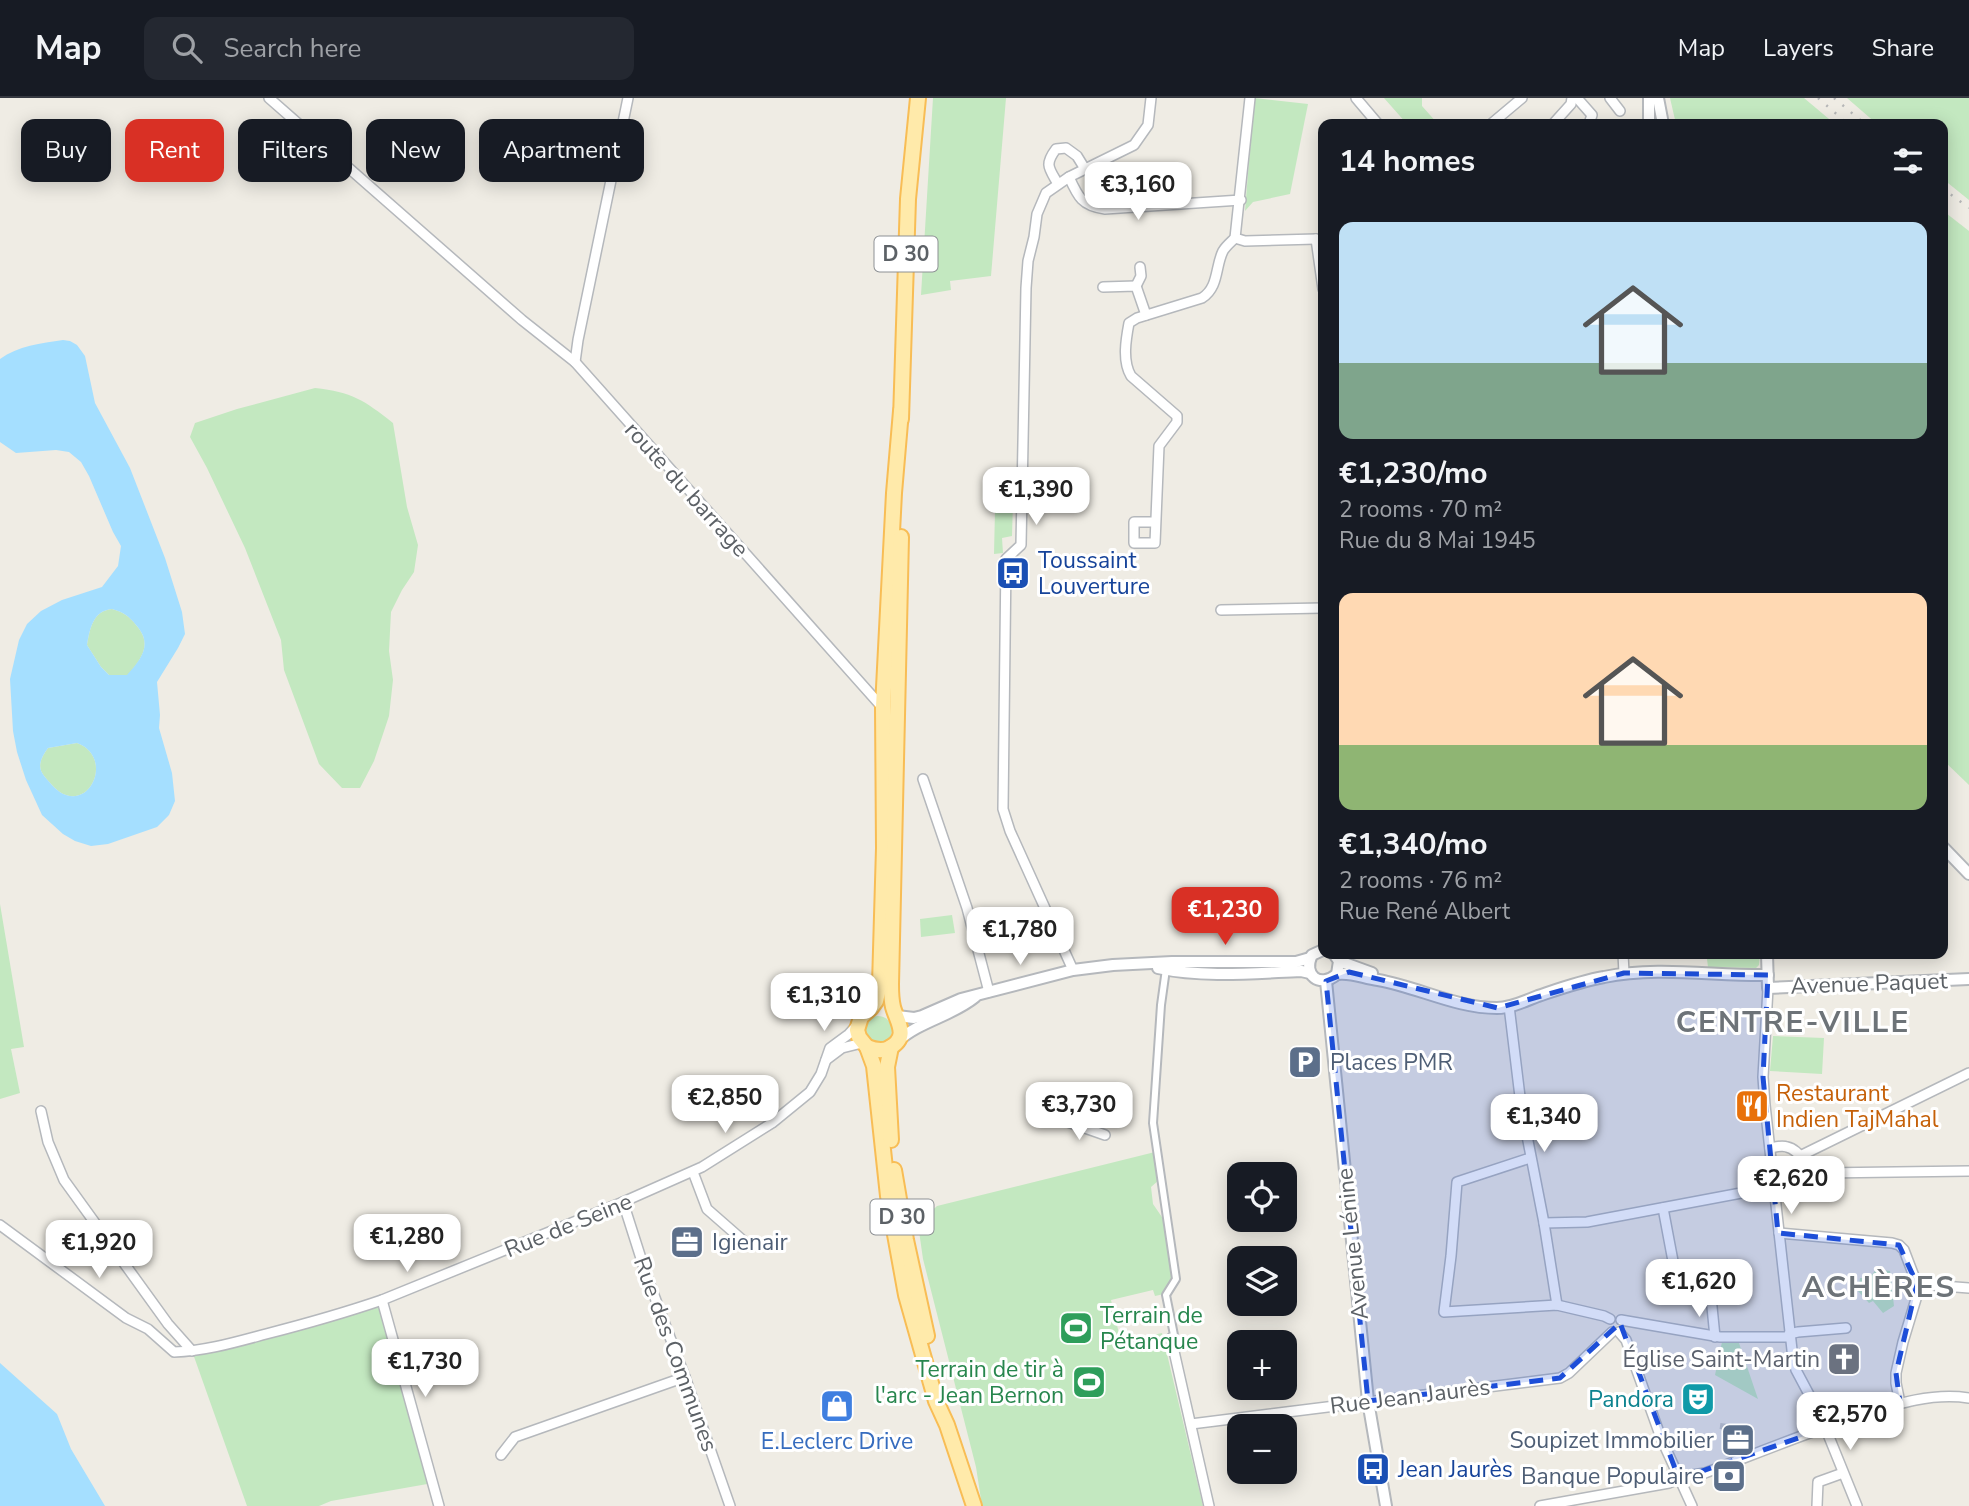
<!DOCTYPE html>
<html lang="en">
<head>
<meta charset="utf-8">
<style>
	:root { --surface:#171b24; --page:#242831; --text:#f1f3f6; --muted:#9ea1a6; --line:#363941; --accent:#d93025 }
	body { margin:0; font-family:"Nunito Sans",sans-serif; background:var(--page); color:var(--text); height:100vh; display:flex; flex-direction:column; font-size:26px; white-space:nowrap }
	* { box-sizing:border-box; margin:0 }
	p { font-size:23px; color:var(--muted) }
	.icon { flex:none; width:38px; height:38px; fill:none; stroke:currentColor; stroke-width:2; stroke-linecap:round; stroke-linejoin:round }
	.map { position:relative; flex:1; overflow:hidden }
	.side { position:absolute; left:1318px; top:21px; width:630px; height:840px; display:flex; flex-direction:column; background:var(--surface); border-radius:14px; box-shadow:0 4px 18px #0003 }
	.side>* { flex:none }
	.guide { position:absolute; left:21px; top:21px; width:665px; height:63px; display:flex; gap:14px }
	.controls { position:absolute; left:1227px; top:1064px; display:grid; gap:14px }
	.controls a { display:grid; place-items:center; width:70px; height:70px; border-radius:14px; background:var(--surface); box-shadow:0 4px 18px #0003; font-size:35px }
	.price { position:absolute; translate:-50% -60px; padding:0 16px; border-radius:14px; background:#fff; color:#222; font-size:23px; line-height:46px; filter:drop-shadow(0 2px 4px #0008) }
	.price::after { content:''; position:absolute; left:50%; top:42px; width:21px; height:16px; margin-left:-10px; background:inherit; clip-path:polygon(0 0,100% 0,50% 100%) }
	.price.current { background:var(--accent); color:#fff }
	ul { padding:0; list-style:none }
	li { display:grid; align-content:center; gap:14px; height:371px; padding:0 21px }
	li span { display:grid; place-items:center; height:217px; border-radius:14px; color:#555 }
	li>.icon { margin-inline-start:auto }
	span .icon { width:126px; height:126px; fill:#fffc; stroke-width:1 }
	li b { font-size:30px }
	h2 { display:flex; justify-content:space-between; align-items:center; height:84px; padding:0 21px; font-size:30px }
	.pill { padding:0 24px; border-radius:14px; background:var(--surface); box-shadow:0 4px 18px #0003; font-size:24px; line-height:63px }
	.pill.current { background:var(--accent); color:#fff }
	header { display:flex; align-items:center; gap:42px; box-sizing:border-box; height:98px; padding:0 35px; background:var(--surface); border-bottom:2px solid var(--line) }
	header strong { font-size:33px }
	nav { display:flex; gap:38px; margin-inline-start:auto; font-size:24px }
	.search { width:490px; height:63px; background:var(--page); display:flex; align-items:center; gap:18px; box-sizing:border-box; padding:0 24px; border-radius:14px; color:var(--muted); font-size:26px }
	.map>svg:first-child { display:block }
	.green { fill:#c3e8c0 }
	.water { fill:#a5dfff; fill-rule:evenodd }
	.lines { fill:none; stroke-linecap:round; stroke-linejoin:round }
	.pedestrian-tunnel { stroke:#cac9c4; stroke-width:6; stroke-dasharray:6 3; stroke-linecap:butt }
	.pedestrian-casing { stroke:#b5b8bc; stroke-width:10 }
	.minor-casing { stroke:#b5b8bc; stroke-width:12 }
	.tertiary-casing { stroke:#b5b8bc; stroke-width:14 }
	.primary-casing { stroke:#f8bd55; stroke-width:18 }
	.pedestrian { stroke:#fff; stroke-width:6 }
	.minor { stroke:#fff; stroke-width:9 }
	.tertiary { stroke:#fff; stroke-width:10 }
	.primary { stroke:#ffeaaa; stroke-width:14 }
	.rail { stroke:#b5b6b7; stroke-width:2.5; stroke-dasharray:2 9; stroke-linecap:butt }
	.marked { fill:#1d4ed8; fill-opacity:0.2; stroke:#1d4ed8; stroke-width:5; stroke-dasharray:14 9; stroke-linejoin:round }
	.labels { text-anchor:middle; stroke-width:6; stroke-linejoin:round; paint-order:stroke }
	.shield { fill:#fff; stroke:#8d9094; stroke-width:2 }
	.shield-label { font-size:21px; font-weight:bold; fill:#5c6166 }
	.street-label { font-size:23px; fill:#5c6166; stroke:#fff }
	.transit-label { font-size:23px; fill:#164399; stroke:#fff; text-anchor:start }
	.service-label { font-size:23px; fill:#4e5e75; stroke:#fff; text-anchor:start }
	.food-label { font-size:23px; fill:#c56008; stroke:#fff; text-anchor:start }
	.leisure-label { font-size:23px; fill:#27864d; stroke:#fff; text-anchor:start }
	.worship-label { font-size:23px; fill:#5b616d; stroke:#fff; text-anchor:end }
	.culture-label { font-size:23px; fill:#0d838f; stroke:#fff; text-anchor:end }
	.shop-label { font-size:23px; fill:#366cbe; stroke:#fff }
	.district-label { font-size:30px; font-weight:bold; letter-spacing:2px; fill:#6d7378; stroke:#fff }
</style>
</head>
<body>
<header>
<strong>Map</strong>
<div class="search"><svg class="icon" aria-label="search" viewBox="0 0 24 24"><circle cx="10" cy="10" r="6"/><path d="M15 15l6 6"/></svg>Search here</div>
<nav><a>Map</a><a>Layers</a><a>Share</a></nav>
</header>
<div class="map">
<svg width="1969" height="1408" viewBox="0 0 1969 1408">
	<rect width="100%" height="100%" fill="#efece4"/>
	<g class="green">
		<polygon points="933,0 1006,0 991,178 950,183 951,192 921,197"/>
		<polygon points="1254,0 1308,6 1290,96 1253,104 1245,113"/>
		<polygon points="1384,0 1422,0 1422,8 1438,26 1407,26"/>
		<polygon points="1670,0 1804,0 1835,26 1676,26"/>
		<polygon points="1847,0 1969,0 1969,102 1943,81 1942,26 1877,26"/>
		<polygon points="1942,112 1969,133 1969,687 1942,661"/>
		<path d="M315,290c37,4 49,12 78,35l14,84 11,38 -4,27 -12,18 -11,22 -2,39 4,29 -4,36 -15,45 -14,27h-18l-23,-24 -35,-94 -3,-30 -36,-92 -38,-80 -17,-31 5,-14 42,-14z"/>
		<polygon points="996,370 1014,370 1012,438 1002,440 1003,455 994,456"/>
		<path d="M112,511c11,3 17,7 24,16 17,19 6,33 -8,50h-19l-8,-8 -14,-22c3,-17 6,-34 25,-36z"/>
		<path d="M77,645c35,13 16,62 -11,52 -9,-3 -15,-11 -21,-18 -9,-10 -4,-19 3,-29z"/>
		<polygon points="0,806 24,949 11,951 20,995 0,1001"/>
		<polygon points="952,817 955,835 921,839 920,821"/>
		<polygon points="1702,856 1760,856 1759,867 1756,870 1708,869 1707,861 1702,861"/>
		<circle cx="878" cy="932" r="14"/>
		<polygon points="1773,938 1824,940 1822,976 1770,973"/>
		<polygon points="1155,1054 1159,1082 1151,1089 1153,1106 1166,1125 1173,1180 1164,1196 1155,1198 1153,1192 1111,1202 1121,1244 1162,1235 1203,1408 982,1408 976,1369 923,1161 918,1126 937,1108"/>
		<path d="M1876,1171l14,2 4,35 -11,7 -10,-12 -4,2 -11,-12 2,-13c8,0 11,-1 16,-9z"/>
		<polygon points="382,1202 433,1385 331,1403 319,1408 247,1408 192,1253"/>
		<polygon points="1729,1243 1739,1245 1758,1301 1715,1277 1722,1244"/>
	</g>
	<g class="water">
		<path d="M63,242l7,1 7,4 8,11 10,47 35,65 35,90 17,54 3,22 -7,14 -21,34 3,33 -1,13 13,45 3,28 -6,14 -12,12 -49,17 -17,2 -16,-5 -12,-7 -21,-19 -16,-35 -9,-28 -4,-21 -3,-52 9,-39 8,-16 14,-13 21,-11 40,-13 16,-21 3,-20 -8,-14 -24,-56 -8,-14 -12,-10 -13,-2 -40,3 -16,-11v-83c18,-13 41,-16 63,-19zM112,511c11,3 17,7 24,16 17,19 6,33 -9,50h-18l-8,-8 -14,-22c3,-17 6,-34 25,-36zM77,645c35,13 16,62 -11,52 -9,-3 -15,-11 -21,-18 -9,-10 -4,-19 3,-29z"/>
		<polygon points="0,1265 57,1316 71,1351 105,1408 0,1408"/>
	</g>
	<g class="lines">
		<polyline class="pedestrian-tunnel" points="1720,1328 1749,1332"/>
		<g class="pedestrian-casing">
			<polyline id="pedestrian" points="1166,871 1161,907 1153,1025 1176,1181 1166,1197 1174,1237"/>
		</g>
		<g class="minor-casing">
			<g id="minor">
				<polyline points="269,0 522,222 575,264 882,609"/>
				<polyline points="1356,0 1378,26"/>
				<polyline points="1577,0 1592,17 1589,26"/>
				<polyline points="1610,0 1620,13"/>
				<polyline points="1491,26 1522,0"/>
				<polyline points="1553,26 1571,6 1572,0"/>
				<path d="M1069,79c9,20 13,29 36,32l136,-9"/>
				<path d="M1058,86c-9,-16 -14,-19 -2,-35l10,-1 11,8 8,13"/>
				<polyline points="1235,140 1250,0"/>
				<polyline points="1235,140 1245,143 1316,141"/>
				<polyline points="1316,141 1323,191"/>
				<polyline points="1136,188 1141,178 1140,169"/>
				<polyline points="1103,189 1136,188 1146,217"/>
				<polyline points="575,264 578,242 628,0"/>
				<path d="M1155,424h-21v21h21l4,-97 18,-24v-6l-46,-40c-9,-15 -5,-37 -2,-53l8,-5 65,-20c17,-11 13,-31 21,-47 3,-5 8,-9 12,-13"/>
				<polyline points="1221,512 1323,510"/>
				<polyline points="923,681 967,810 989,894"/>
				<polyline points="1623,856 1624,875"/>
				<polyline points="1073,872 1010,733 1003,711 1006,461 1021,447 1026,190 1028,163 1034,139 1037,116 1046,95 1069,79 1134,47 1148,27 1151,0"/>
				<polyline points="1768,890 1763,979 1765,1007 1793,1261 1796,1272 1821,1319 1857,1408"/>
				<polyline points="1509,908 1521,1007 1544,1125 1557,1207"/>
				<polyline points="826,962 842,950 862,945"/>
				<polyline points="41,1013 48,1044 64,1082 168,1226 192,1253"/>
				<polyline points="1062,1022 1105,1037"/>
				<path d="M1770,1050c5,-1 12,-3 17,-1 15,3 18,23 36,26l146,-2"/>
				<polyline points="1800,1058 1969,975"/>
				<polyline points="1530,1060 1457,1084 1451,1158 1444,1214 1557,1207 1604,1218 1610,1221"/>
				<polyline points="693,1074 707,1111 747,1146"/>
				<polyline points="623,1104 646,1176 685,1279 730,1408"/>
				<polyline points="1663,1110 1676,1179 1709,1179 1715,1239"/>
				<polyline points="1544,1125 1587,1124 1773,1089"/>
				<path d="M0,1127l126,93 22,11 26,23c32,-1 62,-10 92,-18 39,-10 78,-21 116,-34l241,-98 79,-35 70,-44 38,-31 11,-18 9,-26 19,-14 8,-9"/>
				<polyline points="1779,1135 1892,1145 1899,1147 1904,1152 1917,1186 1916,1201 1903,1244 1896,1275 1896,1285 1900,1305"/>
				<polyline points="1917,1186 1969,1190"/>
				<polyline points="382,1202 439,1408"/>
				<polyline points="1621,1222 1720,1239 1790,1239"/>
				<polyline points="1619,1234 1626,1242 1661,1340 1692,1408"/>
				<polyline points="1789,1236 1798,1234 1846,1230"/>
				<polyline points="1171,1240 1209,1408"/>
				<polyline points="1191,1326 1560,1280 1569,1275 1612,1234"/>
				<polyline points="501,1357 515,1339 685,1279"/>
				<path d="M1540,1408l129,-23 17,-7 19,-3c50,-19 101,-40 153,-57 35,-11 73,-24 111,-18"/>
				<polyline points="1817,1408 1818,1384 1843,1375"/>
			</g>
		</g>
		<g class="tertiary-casing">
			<g id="tertiary">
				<polyline points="1649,0 1649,26"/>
				<polyline points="1658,0 1663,26"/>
				<polyline points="1942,748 1969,776"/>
				<path d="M1323,852l-11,5c-10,20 8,34 25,19l2,-13 -5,-7"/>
				<polyline points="1767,856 1768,890 1969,881"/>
				<polyline points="1339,863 1372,875"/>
				<path d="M1158,870c46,10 96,5 143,3l9,2"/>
				<path d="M1337,876c15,-2 26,4 41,6 40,7 78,28 119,28 14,0 28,-7 41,-12 21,-7 43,-15 66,-19 54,-11 110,-1 164,-2"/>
				<polyline points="1326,883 1368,1303 1386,1408"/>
				<polyline points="897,918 914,920 922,918 961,901 1073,872 1113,867 1172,864 1296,864 1310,860"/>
				<path d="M898,943c22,-20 54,-25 77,-44"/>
			</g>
		</g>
		<g class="primary-casing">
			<g id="primary">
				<polyline points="901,313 894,395 883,609 884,750 880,886 876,903 871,910 861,919 857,932 859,939 867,949 874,968 888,1098 906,1197 936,1303 947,1327 974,1408"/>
				<polyline points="901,321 908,101 918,0"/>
				<path d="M867,949c8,3 15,5 22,1 21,-11 8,-26 4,-41 -2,-8 -2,-15 -2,-23l10,-447"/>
				<polyline points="891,1042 887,969 891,949"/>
				<polyline points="894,1072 906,1142 927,1238"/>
			</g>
		</g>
		<use href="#pedestrian" class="pedestrian"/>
		<use href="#minor" class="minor"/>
		<use href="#tertiary" class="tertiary"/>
		<use href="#primary" class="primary"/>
		<g class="rail">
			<polyline points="1818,0 1848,26"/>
			<polyline points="1834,0 1865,26"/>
			<polyline points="1942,90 1969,110"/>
		</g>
	</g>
	<path class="marked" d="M1349,874l149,36 126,-35 144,2 -5,102 15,156 121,12 18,39 -21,89 4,30 -221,76 -59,-156 -60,55 -192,23 -42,-420z"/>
	<defs>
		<g id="bus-square" transform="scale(1.75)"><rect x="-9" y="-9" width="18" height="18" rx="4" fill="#1a4fb4" stroke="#fff"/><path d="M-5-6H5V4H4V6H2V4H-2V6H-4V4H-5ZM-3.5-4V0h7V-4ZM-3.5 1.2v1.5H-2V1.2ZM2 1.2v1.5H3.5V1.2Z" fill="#fff"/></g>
		<g id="parking-square" transform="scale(1.75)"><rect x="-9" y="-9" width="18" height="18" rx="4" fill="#5c6f8a" stroke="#fff"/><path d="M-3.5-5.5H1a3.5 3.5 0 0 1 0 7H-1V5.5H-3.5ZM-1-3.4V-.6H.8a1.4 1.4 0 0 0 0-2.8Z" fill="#fff"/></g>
		<g id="restaurant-square" transform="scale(1.75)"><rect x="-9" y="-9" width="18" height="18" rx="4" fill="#e8710a" stroke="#fff"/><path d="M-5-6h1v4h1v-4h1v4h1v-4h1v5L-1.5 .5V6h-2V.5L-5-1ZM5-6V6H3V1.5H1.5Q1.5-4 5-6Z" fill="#fff"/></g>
		<g id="office-square" transform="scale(1.75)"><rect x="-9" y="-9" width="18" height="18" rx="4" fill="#5c6f8a" stroke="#fff"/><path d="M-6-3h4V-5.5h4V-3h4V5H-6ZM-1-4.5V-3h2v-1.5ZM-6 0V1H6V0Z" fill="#fff"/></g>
		<g id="stadium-square" transform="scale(1.75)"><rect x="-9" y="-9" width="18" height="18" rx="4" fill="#2e9e5b" stroke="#fff"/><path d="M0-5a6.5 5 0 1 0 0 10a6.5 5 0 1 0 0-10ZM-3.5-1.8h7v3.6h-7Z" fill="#fff"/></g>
		<g id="church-square" transform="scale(1.75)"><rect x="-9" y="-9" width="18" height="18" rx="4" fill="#6b7280" stroke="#fff"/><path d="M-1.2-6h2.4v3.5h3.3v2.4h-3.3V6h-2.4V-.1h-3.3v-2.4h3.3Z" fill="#fff"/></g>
		<g id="theatre-square" transform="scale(1.75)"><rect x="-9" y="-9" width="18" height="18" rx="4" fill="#0f9aa8" stroke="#fff"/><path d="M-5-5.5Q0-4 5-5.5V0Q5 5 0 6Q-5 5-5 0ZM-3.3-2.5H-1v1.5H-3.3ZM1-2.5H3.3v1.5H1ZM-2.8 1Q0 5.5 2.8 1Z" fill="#fff"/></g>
		<g id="shop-square" transform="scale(1.75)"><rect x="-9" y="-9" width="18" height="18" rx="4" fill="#3f7fe0" stroke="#fff"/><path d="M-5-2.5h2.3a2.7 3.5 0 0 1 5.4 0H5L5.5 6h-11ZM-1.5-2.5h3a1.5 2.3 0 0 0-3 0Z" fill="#fff"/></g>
		<g id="bank-square" transform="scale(1.75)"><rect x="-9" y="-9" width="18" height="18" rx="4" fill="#5c6f8a" stroke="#fff"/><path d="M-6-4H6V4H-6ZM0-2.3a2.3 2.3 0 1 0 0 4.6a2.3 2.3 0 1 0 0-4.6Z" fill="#fff"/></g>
	</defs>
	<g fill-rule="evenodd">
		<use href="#bus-square" x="1013" y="475"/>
		<use href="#parking-square" x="1305" y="964"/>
		<use href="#restaurant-square" x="1752" y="1008"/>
		<use href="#office-square" x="687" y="1144"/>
		<use href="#stadium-square" x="1076" y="1230"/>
		<use href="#church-square" x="1844" y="1261"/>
		<use href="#stadium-square" x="1089" y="1284"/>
		<use href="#theatre-square" x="1698" y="1301"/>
		<use href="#shop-square" x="837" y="1308"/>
		<use href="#office-square" x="1738" y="1342"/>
		<use href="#bus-square" x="1373" y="1371"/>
		<use href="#bank-square" x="1729" y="1378"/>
	</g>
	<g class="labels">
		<g class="shield">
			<rect x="874.5" y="138.5" width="63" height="35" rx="5"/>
			<rect x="870.5" y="1101.5" width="63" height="35" rx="5"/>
		</g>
		<g class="shield-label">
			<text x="906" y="163">D 30</text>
			<text x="902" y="1126">D 30</text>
		</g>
		<g class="street-label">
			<text transform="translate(687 391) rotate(48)" y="8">route du barrage</text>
			<text transform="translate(1869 885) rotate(-2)" y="8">Avenue Paquet</text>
			<text transform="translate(568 1127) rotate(-22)" y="8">Rue de Seine</text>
			<text transform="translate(1352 1146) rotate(-96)" y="8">Avenue Lénine</text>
			<text transform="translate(676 1256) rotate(70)" y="8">Rue des Communes</text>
			<text transform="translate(1410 1298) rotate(-7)" y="8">Rue Jean Jaurès</text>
		</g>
		<g class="transit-label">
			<text x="1038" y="470">Toussaint<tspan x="1038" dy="26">Louverture</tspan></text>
			<text x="1398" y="1379">Jean Jaurès</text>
		</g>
		<g class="service-label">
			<text x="1330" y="972">Places PMR</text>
			<text x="712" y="1152">Igienair</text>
			<text x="1714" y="1350" text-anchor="end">Soupizet Immobilier</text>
			<text x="1704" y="1386" text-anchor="end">Banque Populaire</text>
		</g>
		<g class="food-label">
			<text x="1776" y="1003">Restaurant<tspan x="1776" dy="26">Indien TajMahal</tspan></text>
		</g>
		<g class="leisure-label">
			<text x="1100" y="1225">Terrain de<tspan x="1100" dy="26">Pétanque</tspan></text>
			<text x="1064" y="1279" text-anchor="end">Terrain de tir à<tspan x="1064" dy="26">l'arc - Jean Bernon</tspan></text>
		</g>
		<g class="worship-label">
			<text x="1820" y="1269">Église Saint-Martin</text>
		</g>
		<g class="culture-label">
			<text x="1674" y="1309">Pandora</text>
		</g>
		<g class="shop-label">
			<text x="837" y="1351">E.Leclerc Drive</text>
		</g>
		<g class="district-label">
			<text x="1793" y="934">CENTRE-VILLE</text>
			<text x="1879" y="1199">ACHÈRES</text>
		</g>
	</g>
</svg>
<div class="controls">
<a><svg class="icon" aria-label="locate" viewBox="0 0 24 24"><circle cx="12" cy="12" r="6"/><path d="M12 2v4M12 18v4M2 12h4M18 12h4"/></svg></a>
<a><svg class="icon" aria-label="layers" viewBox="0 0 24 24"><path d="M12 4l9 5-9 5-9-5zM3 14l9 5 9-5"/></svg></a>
<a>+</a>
<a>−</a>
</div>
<b class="price" style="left:1138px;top:124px">€3,160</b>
<b class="price" style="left:1036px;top:429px">€1,390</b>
<b class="price current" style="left:1225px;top:849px">€1,230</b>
<b class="price" style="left:1020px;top:869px">€1,780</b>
<b class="price" style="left:824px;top:935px">€1,310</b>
<b class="price" style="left:725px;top:1037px">€2,850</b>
<b class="price" style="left:1079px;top:1044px">€3,730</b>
<b class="price" style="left:1544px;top:1056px">€1,340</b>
<b class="price" style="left:1791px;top:1118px">€2,620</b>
<b class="price" style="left:407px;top:1176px">€1,280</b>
<b class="price" style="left:99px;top:1182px">€1,920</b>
<b class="price" style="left:1699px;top:1221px">€1,620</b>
<b class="price" style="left:425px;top:1301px">€1,730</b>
<b class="price" style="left:1850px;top:1354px">€2,570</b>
<div class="guide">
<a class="pill">Buy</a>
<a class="pill current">Rent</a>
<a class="pill">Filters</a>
<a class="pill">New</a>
<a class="pill">Apartment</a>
</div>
<section class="side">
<h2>14 homes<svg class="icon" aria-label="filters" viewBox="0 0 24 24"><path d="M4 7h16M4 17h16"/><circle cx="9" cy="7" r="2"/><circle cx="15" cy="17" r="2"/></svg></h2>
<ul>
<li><span style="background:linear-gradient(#bfe0f5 65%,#7fa58c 0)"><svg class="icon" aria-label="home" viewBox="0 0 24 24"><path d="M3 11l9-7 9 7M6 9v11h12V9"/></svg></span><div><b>€1,230/mo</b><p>2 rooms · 70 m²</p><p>Rue du 8 Mai 1945</p></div></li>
<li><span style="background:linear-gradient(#ffd9b3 70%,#8fb573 0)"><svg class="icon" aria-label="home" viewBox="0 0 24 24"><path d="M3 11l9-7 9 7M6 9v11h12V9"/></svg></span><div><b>€1,340/mo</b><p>2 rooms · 76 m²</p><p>Rue René Albert</p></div></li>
</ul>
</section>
</div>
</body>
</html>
